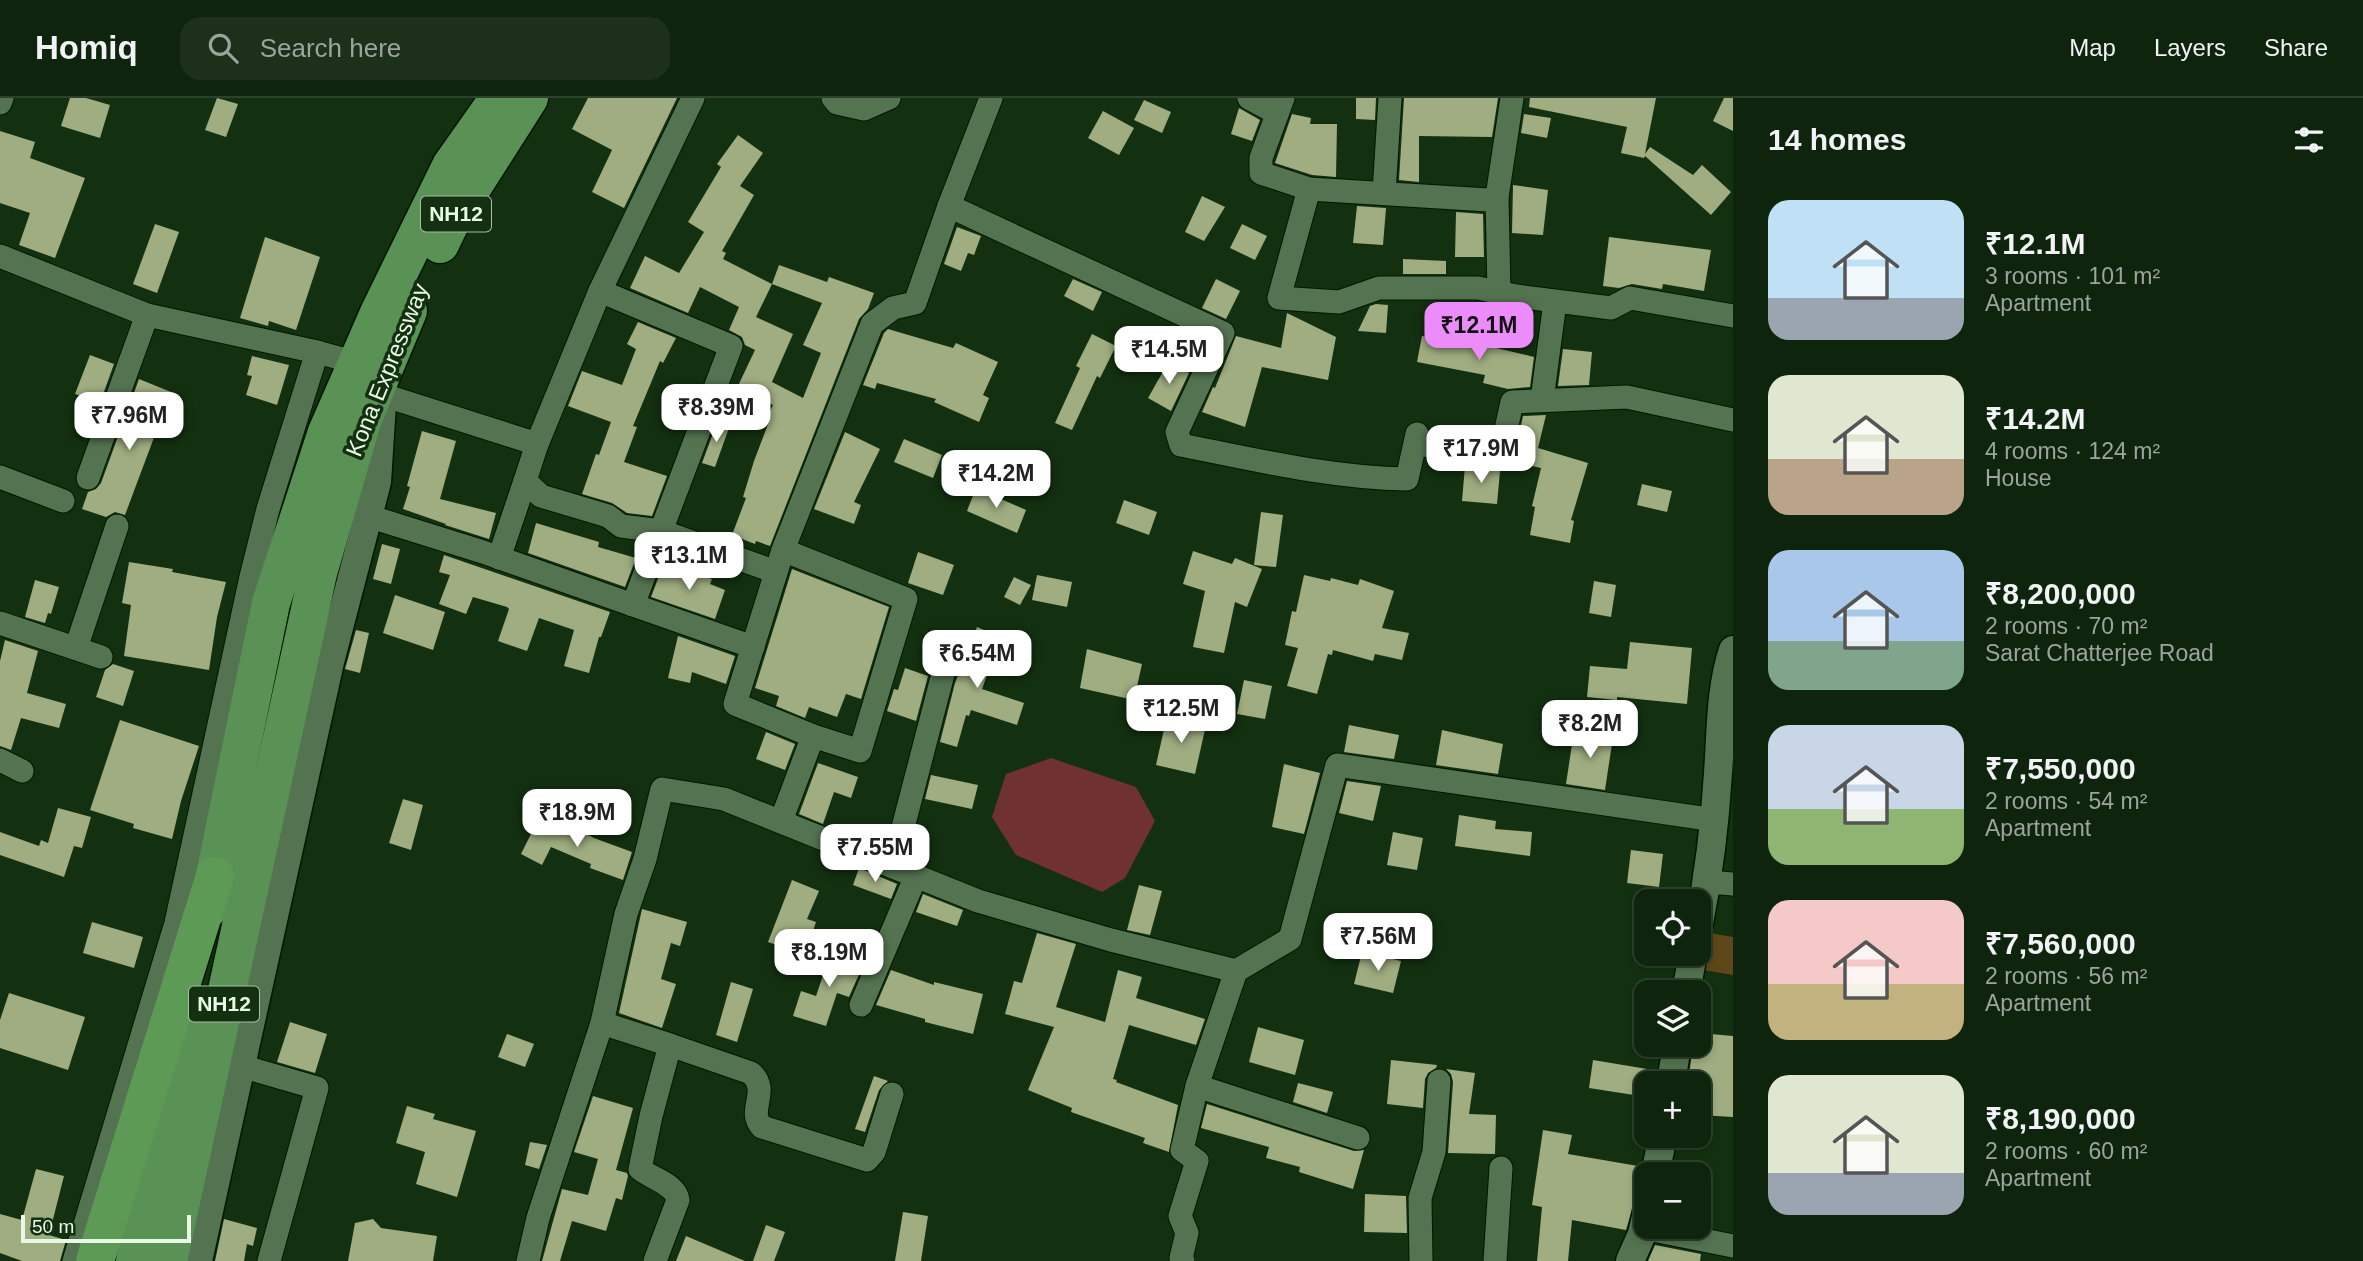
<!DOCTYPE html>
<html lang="en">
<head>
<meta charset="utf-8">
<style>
	:root { --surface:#0e240c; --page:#1c301a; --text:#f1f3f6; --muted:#9ba49d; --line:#2e412d; --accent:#ec8cfb }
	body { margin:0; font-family:Helvetica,sans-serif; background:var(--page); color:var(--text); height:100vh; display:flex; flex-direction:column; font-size:26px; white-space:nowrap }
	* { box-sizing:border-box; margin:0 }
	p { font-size:23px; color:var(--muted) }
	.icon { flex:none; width:38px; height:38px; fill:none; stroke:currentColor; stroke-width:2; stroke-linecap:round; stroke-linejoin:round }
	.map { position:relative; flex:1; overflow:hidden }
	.details { display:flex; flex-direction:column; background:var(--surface); width:630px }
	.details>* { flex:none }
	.buttons { position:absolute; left:1634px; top:791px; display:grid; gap:14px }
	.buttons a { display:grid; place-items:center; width:77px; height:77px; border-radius:14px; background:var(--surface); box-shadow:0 4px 10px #0003,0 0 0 2px var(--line); font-size:35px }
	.scale { position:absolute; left:21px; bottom:18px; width:170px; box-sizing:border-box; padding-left:7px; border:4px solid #e8fae6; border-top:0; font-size:19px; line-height:24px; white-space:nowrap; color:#e8fae6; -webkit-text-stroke:5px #133010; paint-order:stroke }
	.price { position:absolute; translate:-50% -60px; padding:0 16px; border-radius:14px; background:#fff; color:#222; font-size:23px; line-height:46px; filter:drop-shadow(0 2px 4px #0008) }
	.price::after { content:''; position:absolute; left:50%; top:42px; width:21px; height:16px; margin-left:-10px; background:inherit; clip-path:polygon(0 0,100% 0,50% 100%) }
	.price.on { background:var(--accent); color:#111 }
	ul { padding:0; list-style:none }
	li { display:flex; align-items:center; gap:21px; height:175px; padding:0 35px }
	li span { display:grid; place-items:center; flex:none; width:196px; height:140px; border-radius:21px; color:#555 }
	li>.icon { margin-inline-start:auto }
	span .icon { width:84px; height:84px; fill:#fffc; stroke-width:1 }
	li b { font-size:30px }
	h2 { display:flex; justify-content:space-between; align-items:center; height:84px; padding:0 35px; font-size:30px }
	header { display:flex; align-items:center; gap:42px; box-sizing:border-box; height:98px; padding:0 35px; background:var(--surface); border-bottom:2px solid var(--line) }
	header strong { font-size:33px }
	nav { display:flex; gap:38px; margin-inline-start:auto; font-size:24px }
	.search { width:490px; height:63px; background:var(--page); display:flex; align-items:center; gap:18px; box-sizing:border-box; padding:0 24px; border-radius:21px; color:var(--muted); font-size:26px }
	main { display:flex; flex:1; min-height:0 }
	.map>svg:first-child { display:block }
	.green { fill:#5e4718 }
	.water { fill:#703131 }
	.building { fill:#9fad80 }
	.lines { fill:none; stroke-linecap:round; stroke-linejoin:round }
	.minor-casing { stroke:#001800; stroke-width:25 }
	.tertiary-casing { stroke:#001800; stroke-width:31 }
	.trunk-casing { stroke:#001800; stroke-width:41 }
	.motorway-casing { stroke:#001800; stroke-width:41 }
	.minor { stroke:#547451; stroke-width:23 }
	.tertiary { stroke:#547451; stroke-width:28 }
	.trunk { stroke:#5a9255; stroke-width:38 }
	.motorway { stroke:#5c9a56; stroke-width:38 }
	.labels { text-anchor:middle; stroke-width:7; stroke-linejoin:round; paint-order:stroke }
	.shield { fill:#133010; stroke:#a8bda6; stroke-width:2 }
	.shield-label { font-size:21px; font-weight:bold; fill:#e8fae6 }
	.street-label { font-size:23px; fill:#e8fae6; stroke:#133010 }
</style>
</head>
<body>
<header>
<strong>Homiq</strong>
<div class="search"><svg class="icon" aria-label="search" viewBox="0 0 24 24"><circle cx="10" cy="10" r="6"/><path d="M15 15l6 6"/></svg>Search here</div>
<nav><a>Map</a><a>Layers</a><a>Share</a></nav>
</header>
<main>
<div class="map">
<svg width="1733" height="1163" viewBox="0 0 1733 1163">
	<rect width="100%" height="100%" fill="#133010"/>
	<polygon class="green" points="1710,835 1733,839 1733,877 1703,872"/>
	<polygon class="water" points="1051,660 1136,689 1155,723 1125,780 1102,794 1016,757 992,719 1006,676"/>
	<g class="building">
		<polygon points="70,0 86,0 110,7 100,40 61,28"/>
		<polygon points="217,0 238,6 226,39 205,32"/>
		<polygon points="588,0 677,0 624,110 592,94 612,52 572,31"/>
		<polygon points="1356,0 1376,0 1375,22 1356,21"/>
		<polygon points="1404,0 1498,0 1492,39 1419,38 1419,84 1399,82"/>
		<polygon points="1530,0 1656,0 1645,56 1650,49 1693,77 1702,67 1731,94 1711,117 1645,58 1644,60 1621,55 1627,29 1529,9"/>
		<polygon points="1724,0 1733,0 1733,33 1713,23"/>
		<polygon points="1144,2 1171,14 1162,35 1134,22"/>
		<polygon points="1239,10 1260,22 1252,43 1231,36"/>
		<polygon points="1103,13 1134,30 1119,57 1088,40"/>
		<polygon points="1292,16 1311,20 1310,26 1337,26 1336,79 1312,77 1275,65"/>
		<polygon points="1524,16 1551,20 1547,40 1521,35"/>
		<polygon points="0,33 35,44 30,60 85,80 55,160 19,147 30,115 0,105"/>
		<polygon points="738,37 763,55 740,88 754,97 722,153 726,155 723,161 772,186 756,219 793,236 772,284 803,300 821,255 803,247 822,205 772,186 779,167 827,184 829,179 874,195 868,211 859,221 770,448 756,443 755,446 732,437 746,400 743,399 754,363 770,321 767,319 773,307 737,290 755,252 745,247 742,239 729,232 739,209 700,189 688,215 630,190 645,158 679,175 704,134 688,124 721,69 717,66"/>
		<polygon points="1513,87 1548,92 1543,137 1512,135"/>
		<polygon points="1202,98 1225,109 1204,143 1185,134"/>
		<polygon points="1357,108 1386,110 1383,147 1353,145"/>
		<polygon points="1456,114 1483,116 1484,159 1455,159"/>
		<polygon points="155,126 179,134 157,195 133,186"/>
		<polygon points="1242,126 1267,138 1255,162 1230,150"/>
		<polygon points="957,129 981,138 974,157 968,155 961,173 944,166"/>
		<polygon points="265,139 320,159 296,232 269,223 268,228 240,220"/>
		<polygon points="1609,139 1711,152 1704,193 1663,186 1662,191 1632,186 1619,190 1603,188"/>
		<polygon points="1403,161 1446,163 1446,176 1403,176"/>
		<polygon points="1073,181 1102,194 1093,213 1064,198"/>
		<polygon points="1216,181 1240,193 1226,221 1202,210"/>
		<polygon points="1376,206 1388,207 1386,235 1358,233 1370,208"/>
		<polygon points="1287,215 1336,239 1328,282 1262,269 1245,329 1202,314 1213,289 1215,290 1236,238 1281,250"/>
		<polygon points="638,224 676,240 663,265 660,263 633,328 637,329 624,364 667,378 652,418 627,415 612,405 582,396 596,356 599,357 611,324 568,308 582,273 622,287 636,251 627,246"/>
		<polygon points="888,231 953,250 956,245 998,264 983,297 989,300 979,324 934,304 936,301 877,285 875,291 863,287 884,235"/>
		<polygon points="1092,236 1116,248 1100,280 1097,278 1072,332 1055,325 1080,270 1076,268"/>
		<polygon points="1422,238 1492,249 1534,259 1530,289 1508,291 1483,285 1485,277 1417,264"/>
		<polygon points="1563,251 1592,254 1589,287 1558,288"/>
		<polygon points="90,257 114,266 100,305 75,296"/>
		<polygon points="252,258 289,267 277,307 246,297 252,278 247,277"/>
		<polygon points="1169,263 1189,275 1171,313 1148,300"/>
		<polygon points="139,281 171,294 125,417 115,414 106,419 82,411 88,394 96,391 101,385"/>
		<polygon points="1546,317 1538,350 1588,365 1571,422 1574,423 1570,445 1530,437 1535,409 1532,408 1541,370 1513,364 1523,318"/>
		<polygon points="718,322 730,327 715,369 702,365"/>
		<polygon points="422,333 456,343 440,401 496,415 489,441 445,427 446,426 403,411 410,389 407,388"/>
		<polygon points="845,334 880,351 854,404 861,407 854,426 814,411"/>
		<polygon points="904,341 942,357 933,380 894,364"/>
		<polygon points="1465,368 1500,373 1497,406 1462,403"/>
		<polygon points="1642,386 1672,393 1667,414 1637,407"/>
		<polygon points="976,390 1026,412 1017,435 967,413"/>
		<polygon points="1124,402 1157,414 1149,437 1116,425"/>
		<polygon points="1261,414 1283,417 1276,469 1254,467"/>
		<polygon points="536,425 599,444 598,449 636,460 625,489 528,455"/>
		<polygon points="382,446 400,451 391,486 373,481"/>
		<polygon points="1193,453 1232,466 1235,460 1262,471 1247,509 1235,504 1224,555 1193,549 1205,493 1183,486"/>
		<polygon points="918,454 954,467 943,497 908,485"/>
		<polygon points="444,457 610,514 601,539 599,539 589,575 564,568 574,532 539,520 527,553 498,543 509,511 507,509 473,499 466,516 439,506 450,477 439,474"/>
		<polygon points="129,464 173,471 172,474 226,484 217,519 209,572 124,558 131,507 122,505"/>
		<polygon points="662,470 681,477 682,473 712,481 710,486 725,492 715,521 651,499"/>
		<polygon points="792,471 889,509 861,601 846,596 837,619 809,609 805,620 776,608 779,598 755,590"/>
		<polygon points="1037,477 1072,484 1067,509 1032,502"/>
		<polygon points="1304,477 1330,483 1331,480 1358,487 1360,481 1394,493 1382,530 1409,535 1402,562 1375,556 1373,563 1333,552 1332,557 1328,556 1317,596 1287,588 1298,550 1285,547 1292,513 1296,514"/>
		<polygon points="1014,479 1031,487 1020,507 1004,499"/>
		<polygon points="35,482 59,489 51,516 48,515 45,525 25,519"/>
		<polygon points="1594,483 1616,487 1611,519 1589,515"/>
		<polygon points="395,497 445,514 433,552 383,535"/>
		<polygon points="977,529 1001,539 982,591 1024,605 1017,627 971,612 969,618 966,617 957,649 940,644 955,585"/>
		<polygon points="356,532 369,535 360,575 345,571"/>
		<polygon points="678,538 735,558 726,586 692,574 690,585 668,580"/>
		<polygon points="5,542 38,553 27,595 66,606 59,630 21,620 11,652 0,648 0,563"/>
		<polygon points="1630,544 1692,550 1687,606 1617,599 1617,602 1587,599 1590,568 1627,571"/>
		<polygon points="1087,551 1142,566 1134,602 1080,590"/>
		<polygon points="113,566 134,573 123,608 96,599 105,572"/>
		<polygon points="905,570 928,578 916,623 887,613 894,591 898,592"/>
		<polygon points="1244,582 1272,588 1265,621 1237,616"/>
		<polygon points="1167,618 1206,627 1195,676 1156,667"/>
		<polygon points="120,622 199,648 181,703 172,741 133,730 134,726 90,712"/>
		<polygon points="1349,627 1399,637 1394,661 1344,654"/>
		<polygon points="1442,632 1503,646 1498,676 1436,667"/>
		<polygon points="1574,633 1613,639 1605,692 1566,686"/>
		<polygon points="766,634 795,646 785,672 756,661"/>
		<polygon points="818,665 858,679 851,700 834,694 823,726 799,716"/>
		<polygon points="1284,666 1320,675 1304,736 1272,729"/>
		<polygon points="931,677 978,687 972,711 925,701"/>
		<polygon points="1347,683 1381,688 1373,723 1339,715"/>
		<polygon points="403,701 423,707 411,752 389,745"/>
		<polygon points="58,710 91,719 82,750 74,748 64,779 0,757 0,734 39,748 41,742 48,745"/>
		<polygon points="1459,717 1496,723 1495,731 1532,734 1530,758 1455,748"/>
		<polygon points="539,720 572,736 575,731 594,740 632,754 623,782 590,770 591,766 551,749 542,767 521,756"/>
		<polygon points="1393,734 1423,740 1417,772 1387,767"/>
		<polygon points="1631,752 1663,756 1659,789 1627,785"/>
		<polygon points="859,770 897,786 891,801 853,787"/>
		<polygon points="792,782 819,793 807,821 816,824 805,857 768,844"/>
		<polygon points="1139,787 1162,793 1150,837 1127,832"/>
		<polygon points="923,796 963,812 957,828 916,814"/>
		<polygon points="642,811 687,824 680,848 671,845 661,881 676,886 662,930 619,915"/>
		<polygon points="92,824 143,839 134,870 83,855"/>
		<polygon points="1037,835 1076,846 1056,909 1105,924 1118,872 1142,879 1136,900 1205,921 1196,947 1129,927 1113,981 1117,982 1116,984 1178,1007 1169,1054 1143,1045 1145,1040 1071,1014 1072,1010 1028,992 1054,929 1005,916 1014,883 1022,885"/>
		<polygon points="831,854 864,865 849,899 837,895 826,928 793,918 801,893 816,898"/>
		<polygon points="1362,854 1401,863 1393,895 1354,886"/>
		<polygon points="891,872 934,887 934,884 983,896 973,936 925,924 925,921 876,907"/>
		<polygon points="731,884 753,891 737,944 716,937"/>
		<polygon points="9,895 85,919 68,972 0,950 0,922"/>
		<polygon points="290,924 327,936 315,975 277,964"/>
		<polygon points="1258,929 1304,942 1295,977 1249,964"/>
		<polygon points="1699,935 1733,938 1733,1019 1699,1017 1699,985 1688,985 1693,947 1699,947"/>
		<polygon points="507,936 534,946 525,969 498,959"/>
		<polygon points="1391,962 1437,967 1436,970 1428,975 1425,981 1423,1010 1387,1006"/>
		<polygon points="1593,962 1647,971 1647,999 1589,990"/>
		<polygon points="1446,971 1475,975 1469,1016 1496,1017 1495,1056 1448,1055 1453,984 1451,976"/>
		<polygon points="874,978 888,983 879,992 865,1034 855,1031"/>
		<polygon points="1298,985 1333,994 1327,1015 1293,1004"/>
		<polygon points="593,998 633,1010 616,1072 627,1075 628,1078 622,1102 616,1100 606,1133 572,1123 560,1163 542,1163 562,1091 588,1097 598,1061 574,1054"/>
		<polygon points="1207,1006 1354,1053 1364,1052 1353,1091 1299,1074 1300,1069 1266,1060 1269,1049 1201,1030"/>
		<polygon points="407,1008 435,1016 433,1021 476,1033 457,1099 416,1086 425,1054 396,1045"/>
		<polygon points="1543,1032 1572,1037 1568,1056 1638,1068 1632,1102 1635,1102 1626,1132 1572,1122 1568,1163 1537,1163 1542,1109 1532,1107"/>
		<polygon points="530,1044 547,1047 539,1071 525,1067"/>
		<polygon points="36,1071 64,1078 49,1137 66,1142 60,1163 22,1163 0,1155 0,1116 22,1122"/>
		<polygon points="1365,1096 1406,1098 1407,1135 1364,1134"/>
		<polygon points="903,1114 928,1118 921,1163 895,1163"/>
		<polygon points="224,1121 257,1130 253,1148 247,1146 244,1163 215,1163"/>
		<polygon points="373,1121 381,1130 437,1138 433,1163 348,1163 355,1125"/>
		<polygon points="766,1127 785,1134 774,1163 753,1163"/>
		<polygon points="686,1138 745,1163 676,1163"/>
		<polygon points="1655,1147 1701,1156 1700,1163 1648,1163"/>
	</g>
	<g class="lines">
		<g class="minor-casing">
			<g id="minor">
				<polyline points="693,0 600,193 731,248 633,507 753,549"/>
				<polyline points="833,0 837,5 864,11 889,0"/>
				<polyline points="1249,0 1277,15"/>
				<polyline points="1283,0 1261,60 1261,75 1309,91 1488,102 1497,99 1499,195"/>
				<polyline points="0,5 2,0"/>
				<polyline points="1309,91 1279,200 1339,204 1379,190 1478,190 1516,198 1611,210 1630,200 1733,218"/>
				<polyline points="1384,95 1390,0"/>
				<polyline points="1497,99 1512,0"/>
				<path d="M949,108l274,127 -46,99 4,13c75,15 151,33 226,34l10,-45 6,11 77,12 12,-55 115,-5 106,23"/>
				<polyline points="0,158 147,217 317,254"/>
				<polyline points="600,193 537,346 525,383 541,398 608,418 621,428 661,433 776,474"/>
				<polyline points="383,297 537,346"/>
				<polyline points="1542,302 1555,204"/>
				<polyline points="0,379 63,403"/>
				<polyline points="88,380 147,217"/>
				<polyline points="368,418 483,454 633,507"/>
				<polyline points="783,452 906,501 860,653 813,638 735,606 783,452 872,226 893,210 915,205 949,108 991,0"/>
				<polyline points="499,460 525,383"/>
				<polyline points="0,525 101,559"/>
				<polyline points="76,550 117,428"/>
				<polyline points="0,662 22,673"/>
				<polyline points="781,723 813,638"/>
				<polyline points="893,768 943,576"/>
				<polyline points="1708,784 1733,786"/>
				<polyline points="1236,873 1290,841 1337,667 1715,722"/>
				<polyline points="861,907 916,778"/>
				<path d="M670,947l81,28c20,18 -5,38 11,54l105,33 7,-8 18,-58"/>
				<polyline points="241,968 317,990 269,1163"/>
				<polyline points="1643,1130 1733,1148"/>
				<polyline points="74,1163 176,825 251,479 268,411 317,254 357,265"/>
				<polyline points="528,1163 538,1120 602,925"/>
				<path d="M655,1163l23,-61c-2,-16 -26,-21 -38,-31l11,-53 19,-71 -68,-22 24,-109 19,-55 17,-70 62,10 254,102 133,39 125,31 -39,115 161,52"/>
				<polyline points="1183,1163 1181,1160 1187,1135 1180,1118 1197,1063 1182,1052 1197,988"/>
				<polyline points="1421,1163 1420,1100 1434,1054 1439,983"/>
				<polyline points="1495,1163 1501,1070"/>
			</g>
		</g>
		<g class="tertiary-casing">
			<g id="tertiary">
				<path d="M1699,825c10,-50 16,-100 19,-150 3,-40 2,-85 15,-123"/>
				<polyline points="1686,894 1693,856"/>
				<polyline points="1671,985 1677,947"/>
				<polyline points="1655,1076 1663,1038"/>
				<polyline points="198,1163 330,564 377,384 383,290"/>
				<polyline points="1630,1163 1642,1136 1647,1114"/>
			</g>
		</g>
		<g class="trunk-casing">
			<g id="trunk">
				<polyline points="440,146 452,121 529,0"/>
				<polyline points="208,811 271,505 327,334 379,215 451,68 499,0"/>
				<polyline points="135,1163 185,922"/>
				<polyline points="168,1163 318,475 362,323 408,213"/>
			</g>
		</g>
		<g class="motorway-casing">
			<polyline id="motorway" points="95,1163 215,778"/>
		</g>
		<use href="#minor" class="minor"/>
		<use href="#tertiary" class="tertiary"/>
		<use href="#trunk" class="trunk"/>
		<use href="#motorway" class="motorway"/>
	</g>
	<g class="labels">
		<g class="shield">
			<rect x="421" y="98.5" width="70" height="35" rx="5"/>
			<rect x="189" y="888.5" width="70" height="35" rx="5"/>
		</g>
		<g class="shield-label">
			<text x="456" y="123">NH12</text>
			<text x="224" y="913">NH12</text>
		</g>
		<g class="street-label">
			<text transform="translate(387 272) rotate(-68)" y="8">Kona Expressway</text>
		</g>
	</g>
</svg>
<div class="buttons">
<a><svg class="icon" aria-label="locate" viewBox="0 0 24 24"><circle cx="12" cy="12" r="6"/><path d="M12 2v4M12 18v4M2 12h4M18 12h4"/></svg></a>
<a><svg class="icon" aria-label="layers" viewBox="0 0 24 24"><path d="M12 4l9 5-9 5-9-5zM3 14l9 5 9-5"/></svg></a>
<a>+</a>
<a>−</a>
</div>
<div class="scale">50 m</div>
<b class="price on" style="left:1479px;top:264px">₹12.1M</b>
<b class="price" style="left:1169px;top:288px">₹14.5M</b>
<b class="price" style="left:716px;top:346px">₹8.39M</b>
<b class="price" style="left:129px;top:354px">₹7.96M</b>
<b class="price" style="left:1481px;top:387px">₹17.9M</b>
<b class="price" style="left:996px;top:412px">₹14.2M</b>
<b class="price" style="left:689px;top:494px">₹13.1M</b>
<b class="price" style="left:977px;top:592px">₹6.54M</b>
<b class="price" style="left:1181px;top:647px">₹12.5M</b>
<b class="price" style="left:1590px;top:662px">₹8.2M</b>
<b class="price" style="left:577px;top:751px">₹18.9M</b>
<b class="price" style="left:875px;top:786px">₹7.55M</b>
<b class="price" style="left:1378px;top:875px">₹7.56M</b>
<b class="price" style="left:829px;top:891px">₹8.19M</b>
</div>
<section class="details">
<h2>14 homes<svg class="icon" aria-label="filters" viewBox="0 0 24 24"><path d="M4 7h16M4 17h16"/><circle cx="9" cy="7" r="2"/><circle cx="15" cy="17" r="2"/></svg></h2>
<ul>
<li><span style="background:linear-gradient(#bfe0f5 70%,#9aa5b1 0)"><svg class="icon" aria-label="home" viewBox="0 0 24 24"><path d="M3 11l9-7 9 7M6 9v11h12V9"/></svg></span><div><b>₹12.1M</b><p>3 rooms · 101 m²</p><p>Apartment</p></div></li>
<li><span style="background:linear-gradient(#dfe7d0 60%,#b9a48a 0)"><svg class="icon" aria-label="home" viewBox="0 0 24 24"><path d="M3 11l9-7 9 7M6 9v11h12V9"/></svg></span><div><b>₹14.2M</b><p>4 rooms · 124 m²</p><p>House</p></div></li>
<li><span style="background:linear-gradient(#a9c7e8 65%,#7fa58c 0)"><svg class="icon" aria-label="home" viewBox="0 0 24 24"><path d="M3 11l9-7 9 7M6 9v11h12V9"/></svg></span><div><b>₹8,200,000</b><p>2 rooms · 70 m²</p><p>Sarat Chatterjee Road</p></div></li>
<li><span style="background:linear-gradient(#c9d6e8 60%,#8fb573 0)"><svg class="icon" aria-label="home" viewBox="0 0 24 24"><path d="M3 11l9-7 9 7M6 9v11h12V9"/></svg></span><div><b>₹7,550,000</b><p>2 rooms · 54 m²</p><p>Apartment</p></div></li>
<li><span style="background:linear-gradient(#f6c9c9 60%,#c2b280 0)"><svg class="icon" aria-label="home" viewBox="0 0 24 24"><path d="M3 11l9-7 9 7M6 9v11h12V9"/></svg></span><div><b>₹7,560,000</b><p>2 rooms · 56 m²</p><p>Apartment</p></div></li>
<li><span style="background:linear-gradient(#dfe7d0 70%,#9aa5b1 0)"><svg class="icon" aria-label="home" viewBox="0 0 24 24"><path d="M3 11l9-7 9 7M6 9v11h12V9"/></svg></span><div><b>₹8,190,000</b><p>2 rooms · 60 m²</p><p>Apartment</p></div></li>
</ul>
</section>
</main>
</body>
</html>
